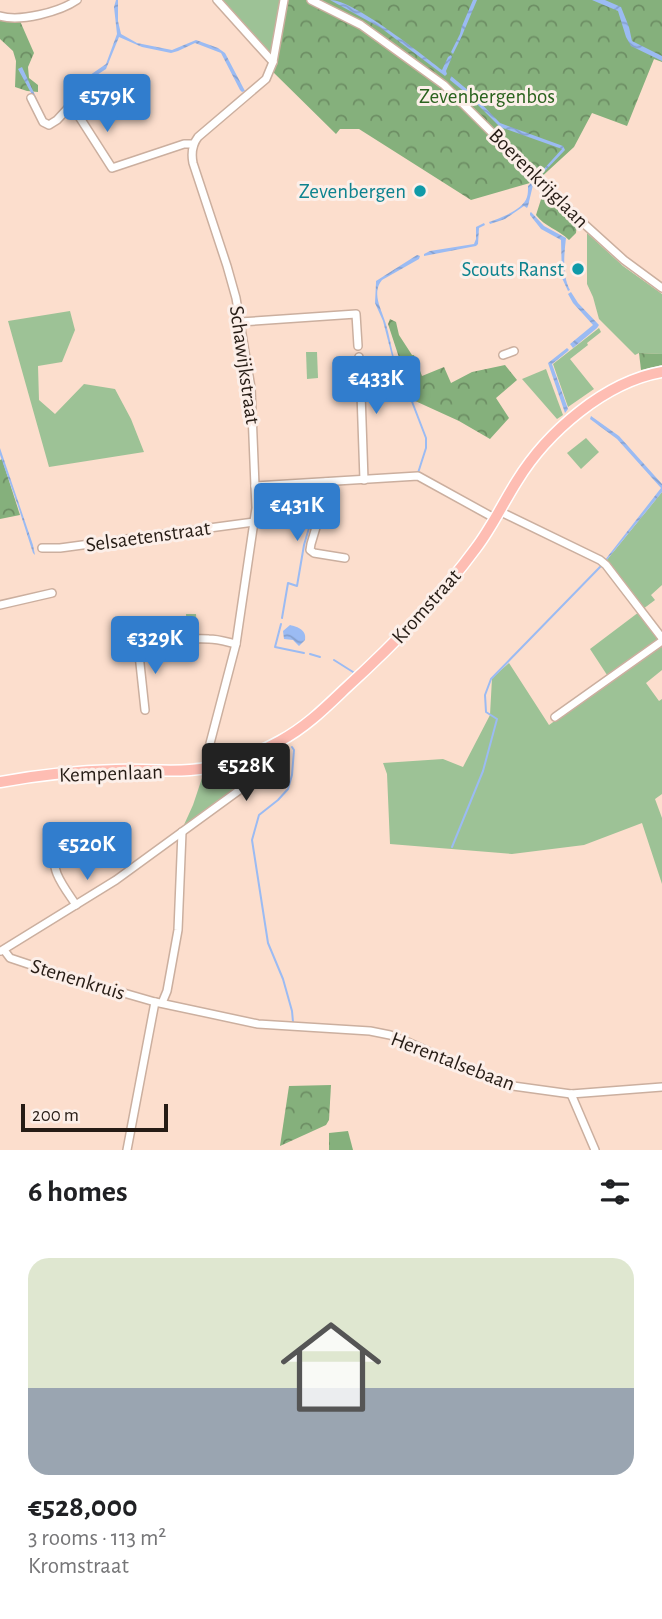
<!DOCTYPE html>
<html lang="en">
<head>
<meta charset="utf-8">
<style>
	:root { --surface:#fff; --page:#f6f6f6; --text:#202124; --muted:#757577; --line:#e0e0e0; --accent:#317dcd }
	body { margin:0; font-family:"Alegreya Sans",sans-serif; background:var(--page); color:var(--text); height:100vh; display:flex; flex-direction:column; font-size:26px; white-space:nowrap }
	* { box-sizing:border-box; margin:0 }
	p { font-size:23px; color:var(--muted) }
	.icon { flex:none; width:38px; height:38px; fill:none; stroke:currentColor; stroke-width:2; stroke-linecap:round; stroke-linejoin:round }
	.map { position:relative; height:1150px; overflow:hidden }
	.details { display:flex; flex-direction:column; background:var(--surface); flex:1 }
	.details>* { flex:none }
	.scale { position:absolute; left:21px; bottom:18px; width:147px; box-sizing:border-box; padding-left:7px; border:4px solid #261c15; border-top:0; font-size:19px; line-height:24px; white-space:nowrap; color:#261c15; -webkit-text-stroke:5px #fcefe9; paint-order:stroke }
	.price { position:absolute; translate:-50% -60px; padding:0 16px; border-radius:7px; background:var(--accent); color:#fff; font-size:23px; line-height:46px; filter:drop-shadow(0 2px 4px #0008) }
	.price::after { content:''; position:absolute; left:50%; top:42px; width:21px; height:16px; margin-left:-10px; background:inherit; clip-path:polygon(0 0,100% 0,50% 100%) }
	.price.active { background:#222; color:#fff }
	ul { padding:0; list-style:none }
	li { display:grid; align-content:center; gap:14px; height:371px; padding:0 28px }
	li+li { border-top:2px solid var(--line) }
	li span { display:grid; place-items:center; height:217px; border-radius:21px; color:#555 }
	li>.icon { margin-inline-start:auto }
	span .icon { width:126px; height:126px; fill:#fffc; stroke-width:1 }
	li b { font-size:30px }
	h2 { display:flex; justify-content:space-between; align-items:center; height:84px; padding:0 28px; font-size:30px }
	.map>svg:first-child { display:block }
	.green { fill:#9dc296 }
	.forest { fill:url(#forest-crowns) }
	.water { fill:url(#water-waves) }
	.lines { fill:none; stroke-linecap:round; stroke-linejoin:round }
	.stream { stroke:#9bbbf3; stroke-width:2 }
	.minor-casing { stroke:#cbaf9f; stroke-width:10 }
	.major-casing { stroke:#fff; stroke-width:13 }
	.minor { stroke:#fff; stroke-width:7 }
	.major { stroke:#febdb3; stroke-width:10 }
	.culture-dot { fill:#0f9aa8; stroke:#fcefe9; stroke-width:2.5 }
	.labels { text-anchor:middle; stroke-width:6; stroke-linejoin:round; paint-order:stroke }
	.park-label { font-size:21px; fill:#2b631e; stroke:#fcefe9 }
	.street-label { font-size:21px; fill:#261c15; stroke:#fcefe9 }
	.culture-label { font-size:21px; fill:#0d838f; stroke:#fcefe9; text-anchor:end }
</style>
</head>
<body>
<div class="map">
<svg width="662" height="1150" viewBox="0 0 662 1150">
	<defs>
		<pattern id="forest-crowns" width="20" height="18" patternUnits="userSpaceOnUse" patternTransform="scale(1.75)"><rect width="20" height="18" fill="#85b07c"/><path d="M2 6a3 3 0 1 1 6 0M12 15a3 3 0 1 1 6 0" fill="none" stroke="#6d8e64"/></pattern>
		<pattern id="water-waves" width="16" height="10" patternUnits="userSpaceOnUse" patternTransform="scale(1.75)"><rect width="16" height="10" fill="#9bbbf3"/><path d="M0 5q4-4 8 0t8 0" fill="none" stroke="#85a0cf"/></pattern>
	</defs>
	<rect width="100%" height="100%" fill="#fcdecd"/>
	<g class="green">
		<polygon points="219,0 281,0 271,52 267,52"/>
		<polygon points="587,233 623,266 662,294 662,354 639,353 635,355 599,319 593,297 587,284"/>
		<polygon points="70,311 75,330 62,362 38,366 39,400 55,414 84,384 115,389 131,419 144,452 49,467 8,321"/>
		<polygon points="599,328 601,332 587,343 588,345 570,359 594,389 568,407 553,364"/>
		<polygon points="306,352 317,352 318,378 307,379"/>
		<polygon points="546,369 563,415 557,419 522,379"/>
		<polygon points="586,438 599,452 581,469 567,453"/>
		<polygon points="662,492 662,585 651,595 655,600 643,609 606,561"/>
		<polygon points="639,612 662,641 662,670 646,683 659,701 662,699 662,794 655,799 662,818 662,884 642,823 584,845 512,854 390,844 387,774 383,763 443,759 463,767 490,715 492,678 509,663 549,725 611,681 590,649"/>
		<polygon points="186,614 196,614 197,633 187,633"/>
		<polygon points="260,758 261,759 259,769 246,782 183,827 193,805 203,775 235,768"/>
	</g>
	<g class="forest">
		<polygon points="287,0 662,0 662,62 654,59 627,126 592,113 574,147 537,181 471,200 359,129 340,129 336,134 272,71"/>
		<polygon points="0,21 20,21 34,53 28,67 29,78 38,85 38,92 27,91 15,87 16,61 13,51 0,39"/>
		<path d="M544,190l33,33 -1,10 -7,7c-11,-11 -24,-13 -33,-25z"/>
		<polygon points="390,319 396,322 399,335 412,355 414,355 422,376 444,367 451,383 472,372 505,365 517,380 496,398 509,418 490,439 459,421 413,400 388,324"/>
		<polygon points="639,353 662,354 662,365 641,370"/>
		<polygon points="2,459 20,515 0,519 0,460"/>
		<polygon points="331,1085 329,1120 326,1125 280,1146 289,1086"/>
		<polygon points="348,1131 353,1150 329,1150 329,1133"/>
	</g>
	<g class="water">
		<path d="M116,0h2v21l3,13 16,9 35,7 24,-10 22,8 7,5 20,38 -3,1 -2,-2 -19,-37 -26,-10 -17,8 -7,2 -29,-6 -23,-10 -13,32 -35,23c-2,3 -2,7 -3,11 -2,7 -13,18 -20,21l-30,-55 4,-2 25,54 1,1c6,-4 16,-14 18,-21 1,-3 0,-7 1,-10l39,-27 11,-30 -3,-27z"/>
		<path d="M330,0c24,0 91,54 112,70l6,-13 3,-2 1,2 -6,14 1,3 -2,2 -64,-48z"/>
		<polygon points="473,0 477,0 461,38 453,54 451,52 460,34 462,26"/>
		<polygon points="592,0 605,0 621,7 629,27 632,41 662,56 662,61 631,46 626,37 618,11"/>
		<polygon points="451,76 469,91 500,123 563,146 565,150 543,173 542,171 562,149 500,127 466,93 450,80"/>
		<path d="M531,183l2,2 -5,21 -1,2 -3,-2 -19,13 -15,5 -1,-2c11,-4 34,-12 38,-25 1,-3 1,-7 1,-11z"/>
		<path d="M531,212l13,14 22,12c-2,17 -4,37 4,52l-2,1 -6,-13 -1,-38 -20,-11 -11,-14v-2z"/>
		<polygon points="484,223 485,225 479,228 478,244 476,246 424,256 424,254 430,251 474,244 476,239 476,227"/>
		<path d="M417,255l3,1 -1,3 -37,21c-12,14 2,33 5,48 4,15 6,30 12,44 3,5 6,10 8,15h-1l-11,-19 -12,-47 -8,-18 1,-20v-2z"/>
		<polygon points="571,292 578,303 599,325 597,328 573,348 570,344 593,325 573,303 568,294"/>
		<polygon points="567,348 569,350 567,352 552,364 568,409 565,413 548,363"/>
		<polygon points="591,416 619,436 662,484 662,492 606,561 605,560 661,488 617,439 590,419"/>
		<polygon points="0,448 33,545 35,555 33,553 18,506 0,455"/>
		<path d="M290,625c8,2 17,5 15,15l-6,6 -6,-6 -9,-1 -1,-8z"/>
	</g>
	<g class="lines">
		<g class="stream">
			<polyline points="406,386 426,438 426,448 418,473"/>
			<polyline points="282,618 288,583 297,586 304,545 320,491"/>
			<polyline points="281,624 275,647 304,653"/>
			<polyline points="310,654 320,657"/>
			<polyline points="334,660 353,672"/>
			<polyline points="292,747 294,750 292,775 288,789 278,800 259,815 252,840 268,943 283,979 292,1011 293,1022"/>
			<polyline points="452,847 483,771 497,719 486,712 485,695 491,679 601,566"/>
		</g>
		<g class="minor-casing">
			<g id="minor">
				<polyline points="217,0 273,62"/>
				<polyline points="311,0 361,25 444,85 582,222 624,260 662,288"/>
				<path d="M0,16c20,6 60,-4 77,-16"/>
				<polyline points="31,98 43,122 49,125 57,120 70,106 73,107 112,168 184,144 193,144"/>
				<polyline points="240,322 356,314 358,346"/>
				<polyline points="503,355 514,351"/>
				<polyline points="359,357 360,364 364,480"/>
				<polyline points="326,482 325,497 311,544 310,550 314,553 345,558"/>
				<polyline points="255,486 418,476 496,519"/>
				<polyline points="501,512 600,560 606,565 662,638"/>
				<polyline points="42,548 60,548 254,522"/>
				<polyline points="0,605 52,593"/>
				<polyline points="138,645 145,710"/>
				<path d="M116,646c31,-1 62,-9 93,-7 9,0 18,3 27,5"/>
				<polyline points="555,717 662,641"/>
				<path d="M210,767l-2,-16 28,-107 20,-136 -1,-22 -4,-98 -15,-90 -9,-32 -34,-103c-2,-10 -1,-18 5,-26l68,-58 7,-17 11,-62"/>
				<path d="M76,905c-8,-13 -30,-38 -18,-53l45,-6"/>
				<polyline points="4,950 10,958 28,964 89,983 155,1002 258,1024 370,1031 390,1035 410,1043 485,1077 513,1086 571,1094 662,1087"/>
				<path d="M1,951l115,-71 129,-94c14,-11 22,-17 17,-36"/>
				<polyline points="162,1003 167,991 178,930 182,832"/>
				<polyline points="571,1094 595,1150"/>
				<polyline points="127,1150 155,1002"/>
			</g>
		</g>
		<g class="major-casing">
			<path id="major" d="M0,782c38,-7 77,-11 116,-12 25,-1 50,2 74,0 30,-2 65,-15 90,-29 26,-14 45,-33 66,-53 45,-41 94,-91 130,-140 16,-21 27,-45 41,-67 30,-49 88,-99 145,-109"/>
		</g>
		<use href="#minor" class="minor"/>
		<use href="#major" class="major"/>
	</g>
	<g class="culture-dot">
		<circle cx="420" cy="191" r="7"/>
		<circle cx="578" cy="269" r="7"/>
	</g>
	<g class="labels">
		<g class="park-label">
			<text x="487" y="103">Zevenbergenbos</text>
		</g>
		<g class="street-label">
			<text transform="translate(539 178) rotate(45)" y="7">Boerenkrijglaan</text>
			<text transform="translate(245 365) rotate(82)" y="7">Schawijkstraat</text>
			<text transform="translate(148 536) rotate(-8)" y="7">Selsaetenstraat</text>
			<text transform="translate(426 606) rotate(-48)" y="7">Kromstraat</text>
			<text transform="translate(111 773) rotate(-2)" y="7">Kempenlaan</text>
			<text transform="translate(78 979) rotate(17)" y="7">Stenenkruis</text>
			<text transform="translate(453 1061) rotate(21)" y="7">Herentalsebaan</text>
		</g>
		<g class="culture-label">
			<text x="406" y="198">Zevenbergen</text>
			<text x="564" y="276">Scouts Ranst</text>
		</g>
	</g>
</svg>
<div class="scale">200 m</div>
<b class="price" style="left:107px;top:134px">€579K</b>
<b class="price" style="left:376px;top:416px">€433K</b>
<b class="price" style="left:297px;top:543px">€431K</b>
<b class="price" style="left:155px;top:676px">€329K</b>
<b class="price active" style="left:246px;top:803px">€528K</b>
<b class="price" style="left:87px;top:882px">€520K</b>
</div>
<section class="details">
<h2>6 homes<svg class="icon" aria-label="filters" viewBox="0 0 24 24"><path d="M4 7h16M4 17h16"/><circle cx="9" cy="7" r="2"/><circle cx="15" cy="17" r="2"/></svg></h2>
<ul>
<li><span style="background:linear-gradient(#dfe7d0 60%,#9aa5b1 0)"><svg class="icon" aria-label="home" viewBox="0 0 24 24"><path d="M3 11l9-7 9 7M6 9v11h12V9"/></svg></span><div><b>€528,000</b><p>3 rooms · 113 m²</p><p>Kromstraat</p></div></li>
</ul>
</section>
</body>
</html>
